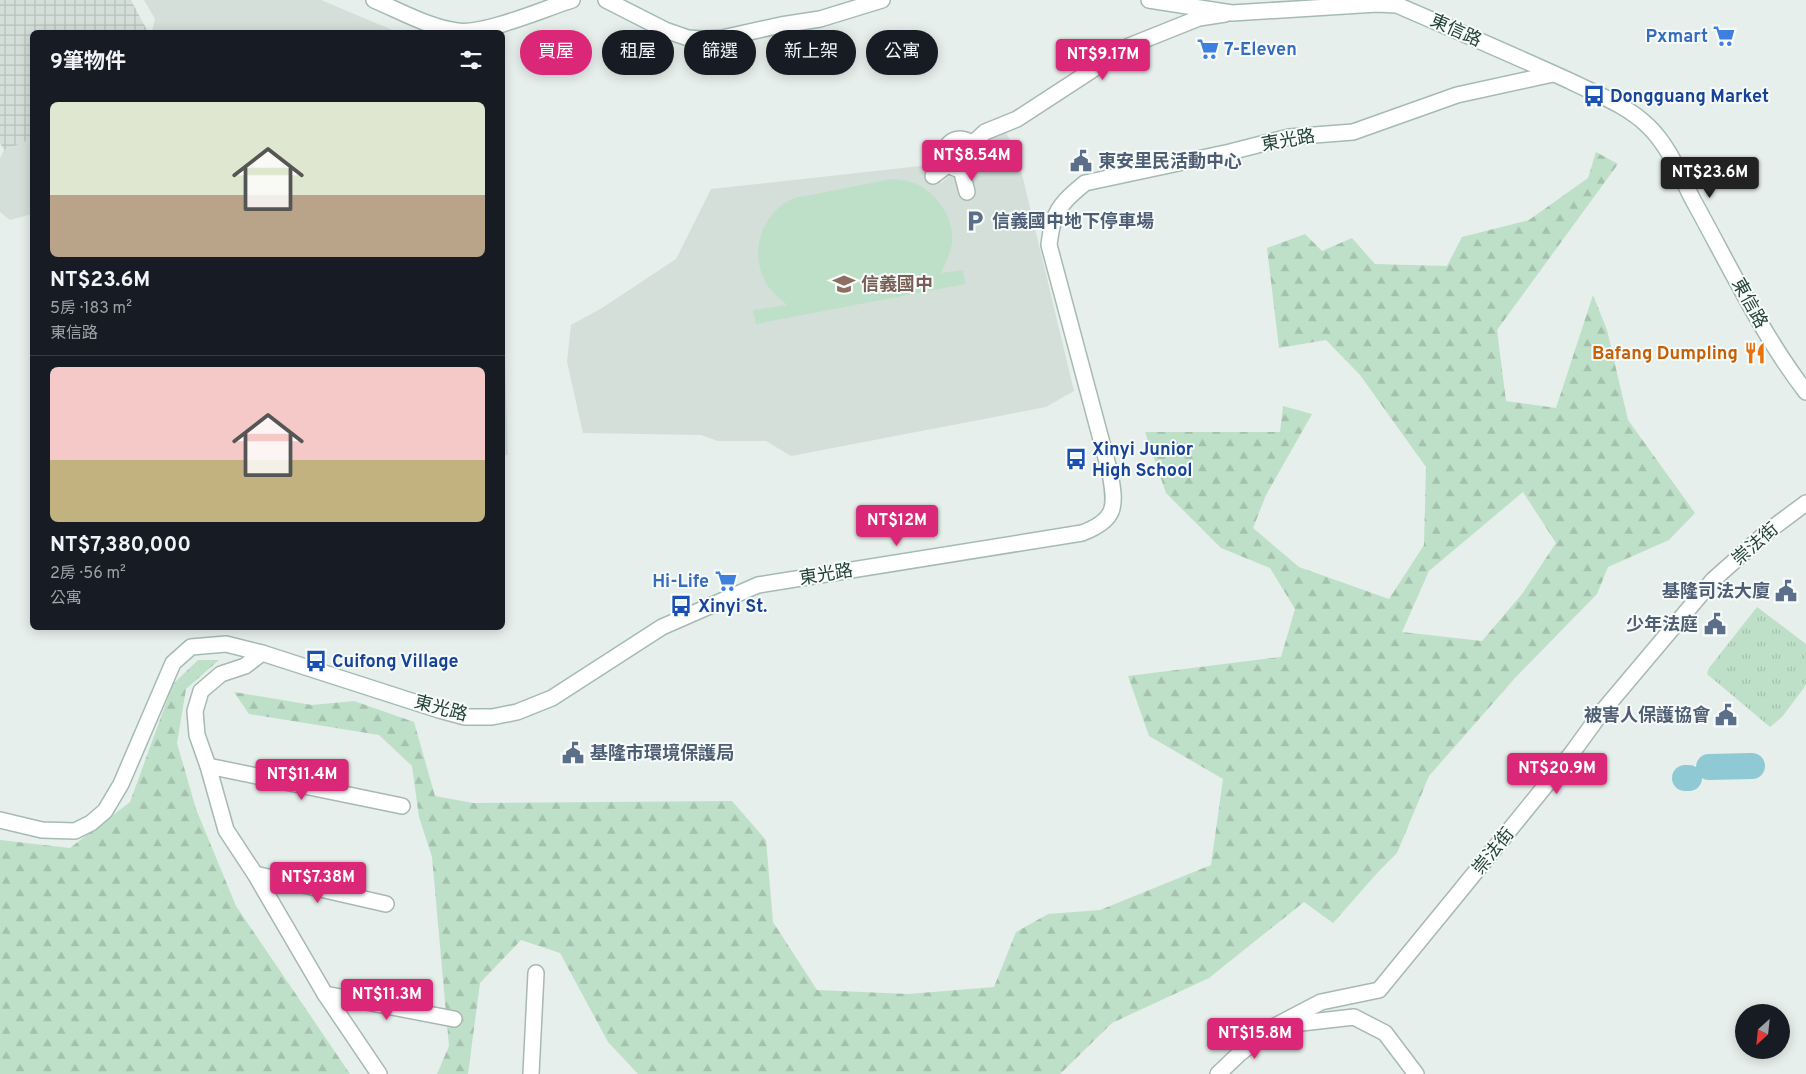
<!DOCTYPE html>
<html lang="zh-TW">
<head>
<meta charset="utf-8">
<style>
	:root { --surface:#171b24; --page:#242831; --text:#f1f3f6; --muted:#9ea1a6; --line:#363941; --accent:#db2777 }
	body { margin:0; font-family:Overpass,"Noto Sans TC",sans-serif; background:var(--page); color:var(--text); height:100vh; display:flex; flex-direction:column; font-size:19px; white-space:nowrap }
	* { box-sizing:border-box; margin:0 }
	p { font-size:16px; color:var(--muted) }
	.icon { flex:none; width:28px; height:28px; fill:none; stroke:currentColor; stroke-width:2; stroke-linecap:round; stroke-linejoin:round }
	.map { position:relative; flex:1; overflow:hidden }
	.details { position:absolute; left:30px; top:30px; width:475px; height:600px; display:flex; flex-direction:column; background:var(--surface); border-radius:8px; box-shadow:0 2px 12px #0003 }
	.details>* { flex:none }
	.guide { position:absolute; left:520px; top:30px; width:475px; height:45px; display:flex; gap:10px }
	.needle { width:32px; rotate:207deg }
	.fabs { position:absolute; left:1735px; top:1004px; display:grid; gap:10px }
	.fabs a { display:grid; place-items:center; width:55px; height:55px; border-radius:50%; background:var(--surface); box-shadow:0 2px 12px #0003; font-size:25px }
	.price { position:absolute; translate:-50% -42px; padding:0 11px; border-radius:5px; background:var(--accent); color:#fff; font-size:16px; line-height:32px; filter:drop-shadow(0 1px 2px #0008) }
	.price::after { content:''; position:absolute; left:50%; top:30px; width:15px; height:11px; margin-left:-8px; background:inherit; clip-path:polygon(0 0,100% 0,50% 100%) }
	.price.selected { background:#222; color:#fff }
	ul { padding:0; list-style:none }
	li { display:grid; align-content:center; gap:10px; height:265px; padding:0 20px }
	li+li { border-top:1px solid var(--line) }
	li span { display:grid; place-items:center; height:155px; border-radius:8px; color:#555 }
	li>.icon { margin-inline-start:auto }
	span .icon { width:90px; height:90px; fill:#fffc; stroke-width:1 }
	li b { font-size:21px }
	h2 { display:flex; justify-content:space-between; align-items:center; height:60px; padding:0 20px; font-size:21px }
	.tag { padding:0 18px; border-radius:22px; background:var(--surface); box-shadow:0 2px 12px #0003; font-size:18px; line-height:45px }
	.tag.selected { background:var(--accent); color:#fff }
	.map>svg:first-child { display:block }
	.built { fill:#d4dfda }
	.industrial { fill:url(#industrial-grid) }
	.forest { fill:url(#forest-firs); fill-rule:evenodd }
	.park { fill:url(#park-tufts) }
	.pitch { fill:#bfe0c8 }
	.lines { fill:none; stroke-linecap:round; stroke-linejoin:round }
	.river { stroke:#8ec9d4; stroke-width:26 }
	.street-casing { stroke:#a8b8b2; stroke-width:18 }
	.secondary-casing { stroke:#a4bbb3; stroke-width:18 }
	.street { stroke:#fff; stroke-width:15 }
	.secondary { stroke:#fff; stroke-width:15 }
	.labels { text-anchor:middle; stroke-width:4; stroke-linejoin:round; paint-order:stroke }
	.street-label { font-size:18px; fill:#24423a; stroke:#f7fbf9 }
	.shop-label { font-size:18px; font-weight:bold; fill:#366cbe; stroke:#f7fbf9; text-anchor:end }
	.transit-label { font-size:18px; font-weight:bold; fill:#164399; stroke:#f7fbf9; text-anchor:start }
	.service-label { font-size:18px; font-weight:bold; fill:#4e5e75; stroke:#f7fbf9; text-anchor:start }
	.education-label { font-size:18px; font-weight:bold; fill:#785e54; stroke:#f7fbf9; text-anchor:start }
	.food-label { font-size:18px; font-weight:bold; fill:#c56008; stroke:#f7fbf9; text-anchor:end }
</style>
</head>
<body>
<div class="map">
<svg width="1806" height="1074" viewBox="0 0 1806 1074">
	<defs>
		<pattern id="industrial-grid" width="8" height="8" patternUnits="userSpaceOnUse" patternTransform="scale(1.25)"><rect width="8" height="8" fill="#d4dfda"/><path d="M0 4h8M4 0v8" fill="none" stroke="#b6c1bc"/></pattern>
		<pattern id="forest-firs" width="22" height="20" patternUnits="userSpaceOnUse" patternTransform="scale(1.25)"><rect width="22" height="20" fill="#bfe0c8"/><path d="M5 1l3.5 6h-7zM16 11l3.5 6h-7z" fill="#a4c1ad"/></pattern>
		<pattern id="park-tufts" width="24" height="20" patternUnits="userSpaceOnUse" patternTransform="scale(1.25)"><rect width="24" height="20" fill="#bfe0c8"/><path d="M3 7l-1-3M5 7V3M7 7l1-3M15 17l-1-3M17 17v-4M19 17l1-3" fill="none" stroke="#a4c1ad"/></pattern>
	</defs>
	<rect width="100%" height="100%" fill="#e6efeb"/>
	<g class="built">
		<polygon points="144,0 321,0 397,32 152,32 155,19"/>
		<polygon points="1002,127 1016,149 1074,391 1046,407 791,456 766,441 718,441 701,435 583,433 567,362 571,325 602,308 676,259 711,189 929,165 931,171 941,183 948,177 965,175 974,170 990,136"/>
		<polygon points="32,139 32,214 10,220 0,212 0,158 4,150"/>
		<polygon points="503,298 508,455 503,456 502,456"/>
	</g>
	<polygon class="industrial" points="0,0 131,0 148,32 32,32 32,139 4,150 0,143"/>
	<g class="forest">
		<path d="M1596,152l22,12 -121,166 9,71 50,7 37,-113 14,35 21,90 67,93 -26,27 -61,27 -11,27 -82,84 -86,98 -32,77 -18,18 -46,52 -29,-21 -95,76 -97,45 -52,51h-422l-30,-32 -48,-89 -39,-13 -41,43 -12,91h-31l12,-28 -17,-189 -13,-40 -7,-51 -33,-31 -130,-21 -15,-22 78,13 42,-4 60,21 21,74 38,7 259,-2 34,39 7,82 44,68 91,4 86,-7 22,-55 32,-18 52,-4 111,-45 12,-86 -74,-43 -21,-60 153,-19 14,-48 -25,-41 -49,-20 -55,-55 -21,-61h135l3,-26 29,8 -46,81 -13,33 46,39 90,32 35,-54 2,-78 -66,-92 -34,-35 -47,8 -12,-100 38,-14 17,17 30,-13 23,26 72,2 15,-29 67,-17 59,-42zM1523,492l33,51 -34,51 -40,47 -80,-9 27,-61z"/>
		<polygon points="198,660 219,660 186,689 177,743 196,809 236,906 350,1074 0,1074 0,840 70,848 130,802 173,684"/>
	</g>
	<polygon class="park" points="1757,607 1806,644 1806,685 1782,717 1770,727 1707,674 1709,668"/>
	<path class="pitch" d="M892,179c6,1 13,1 19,3 24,8 44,35 41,62 -2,10 -7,20 -11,29l22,-3 2,14 -209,40 -3,-14 34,-5c-19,-16 -27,-25 -29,-51 0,-22 12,-44 32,-54 7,-4 18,-4 26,-6 25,-5 50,-10 76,-15z"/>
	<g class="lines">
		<g class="river">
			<polyline points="1709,767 1752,766"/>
			<polyline points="1685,778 1689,778"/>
		</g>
		<g class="street-casing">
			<g id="street">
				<circle cx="960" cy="154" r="15"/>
				<polyline points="971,145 985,132 1017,119 1129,46 1199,18 1225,14"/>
				<polyline points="961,169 967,192"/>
				<polyline points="933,176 949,164"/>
				<polyline points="262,653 245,666 221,674 201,691 195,711 197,735 208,766 226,830 255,874 325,994 379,1074"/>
				<polyline points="208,766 402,806"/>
				<polyline points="255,874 386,904"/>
				<polyline points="325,994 454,1019"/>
				<polyline points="1284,1025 1354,1017 1385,1033 1416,1074"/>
				<polyline points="531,1074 536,973"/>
				<polyline points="1218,1074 1239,1054 1275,1026 1321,1002 1379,990 1456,896 1572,753 1601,713 1713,580 1767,532 1806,503"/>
			</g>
		</g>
		<g class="secondary-casing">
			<g id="secondary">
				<path d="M374,0c26,11 54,27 83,31 27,4 86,-22 115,-31"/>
				<polyline points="606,0 665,30 688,38 703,39 722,38 781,25 820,19 882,0"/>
				<path d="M1149,0l83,13 145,-9 20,1c58,25 116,50 173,76 26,13 57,24 78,45 21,20 32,49 45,74 35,63 69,135 113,192"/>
				<path d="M0,820l42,10 33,1 16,-8 14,-12 16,-27 52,-121 18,-16 35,-3 36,9 177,57 26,7h27l25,-5 35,-14 110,-71 96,-42 324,-52c35,-13 34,-27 28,-60l-61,-228c1,-8 2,-17 5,-25 5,-16 19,-27 31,-37l145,-31 59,-15 64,-5 104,-37 96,-21"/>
			</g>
		</g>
		<use href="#street" class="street"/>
		<use href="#secondary" class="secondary"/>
	</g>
	<defs>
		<g id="supermarket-bare" transform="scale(1.725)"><path d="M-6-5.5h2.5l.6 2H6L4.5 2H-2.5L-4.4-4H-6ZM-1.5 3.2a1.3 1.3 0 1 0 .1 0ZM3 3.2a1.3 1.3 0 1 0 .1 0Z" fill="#3f7fe0" stroke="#f7fbf9" stroke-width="2.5" paint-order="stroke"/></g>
		<g id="bus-bare" transform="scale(1.725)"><path d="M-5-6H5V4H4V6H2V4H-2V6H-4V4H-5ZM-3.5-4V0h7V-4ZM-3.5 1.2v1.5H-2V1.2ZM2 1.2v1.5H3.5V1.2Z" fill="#1a4fb4" stroke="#f7fbf9" stroke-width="2.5" paint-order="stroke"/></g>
		<g id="civic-bare" transform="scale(1.725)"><path d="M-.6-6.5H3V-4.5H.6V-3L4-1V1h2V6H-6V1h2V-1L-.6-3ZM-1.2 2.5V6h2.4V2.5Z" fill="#5c6f8a" stroke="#f7fbf9" stroke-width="2.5" paint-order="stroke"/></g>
		<g id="parking-bare" transform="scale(1.725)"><path d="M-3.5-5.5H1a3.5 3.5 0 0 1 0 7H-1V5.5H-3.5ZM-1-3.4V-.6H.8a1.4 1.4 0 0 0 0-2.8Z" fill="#5c6f8a" stroke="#f7fbf9" stroke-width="2.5" paint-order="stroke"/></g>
		<g id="school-bare" transform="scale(1.725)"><path d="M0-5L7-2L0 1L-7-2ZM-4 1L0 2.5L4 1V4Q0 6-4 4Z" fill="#8d6e63" stroke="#f7fbf9" stroke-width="2.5" paint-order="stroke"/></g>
		<g id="restaurant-bare" transform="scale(1.725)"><path d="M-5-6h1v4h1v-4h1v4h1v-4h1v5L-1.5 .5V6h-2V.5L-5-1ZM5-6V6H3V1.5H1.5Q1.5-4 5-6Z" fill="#e8710a" stroke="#f7fbf9" stroke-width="2.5" paint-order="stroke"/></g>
	</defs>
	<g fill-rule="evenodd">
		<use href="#supermarket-bare" x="1724" y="36"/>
		<use href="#supermarket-bare" x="1208" y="49"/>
		<use href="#bus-bare" x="1594" y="96"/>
		<use href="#civic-bare" x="1081" y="161"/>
		<use href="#parking-bare" x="975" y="221"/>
		<use href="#school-bare" x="844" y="284"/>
		<use href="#restaurant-bare" x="1755" y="353"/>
		<use href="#bus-bare" x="1076" y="459"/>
		<use href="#supermarket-bare" x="726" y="581"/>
		<use href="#civic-bare" x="1786" y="591"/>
		<use href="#bus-bare" x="681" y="606"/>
		<use href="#civic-bare" x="1715" y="624"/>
		<use href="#bus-bare" x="316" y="661"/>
		<use href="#civic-bare" x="1726" y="715"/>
		<use href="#civic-bare" x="573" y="753"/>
	</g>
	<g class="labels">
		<g class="street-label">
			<text transform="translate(1456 30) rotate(24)" y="6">東信路</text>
			<text transform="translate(1288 140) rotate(-10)" y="6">東光路</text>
			<text transform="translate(1750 303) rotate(61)" y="6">東信路</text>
			<text transform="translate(1755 544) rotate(-41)" y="6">崇法街</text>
			<text transform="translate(826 574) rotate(-9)" y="6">東光路</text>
			<text transform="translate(441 708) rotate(15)" y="6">東光路</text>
			<text transform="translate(1493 851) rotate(-51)" y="6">崇法街</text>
		</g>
		<g class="shop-label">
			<text x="1708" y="42">Pxmart</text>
			<text x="1224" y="55" text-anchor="start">7-Eleven</text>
			<text x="709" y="587">Hi-Life</text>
		</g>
		<g class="transit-label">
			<text x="1610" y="102">Dongguang Market</text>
			<text x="1092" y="455">Xinyi Junior<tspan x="1092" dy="21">High School</tspan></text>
			<text x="698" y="612">Xinyi St.</text>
			<text x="332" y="667">Cuifong Village</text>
		</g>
		<g class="service-label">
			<text x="1098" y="167">東安里民活動中心</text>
			<text x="992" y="227">信義國中地下停車場</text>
			<text x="1770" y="597" text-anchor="end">基隆司法大廈</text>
			<text x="1698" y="630" text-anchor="end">少年法庭</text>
			<text x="1710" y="721" text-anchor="end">被害人保護協會</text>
			<text x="590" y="759">基隆市環境保護局</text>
		</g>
		<g class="education-label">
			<text x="861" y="290">信義國中</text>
		</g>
		<g class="food-label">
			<text x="1738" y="359">Bafang Dumpling</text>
		</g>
	</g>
</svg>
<div class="fabs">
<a><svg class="needle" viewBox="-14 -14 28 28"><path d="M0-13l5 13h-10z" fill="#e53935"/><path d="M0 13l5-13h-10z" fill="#9ea1a6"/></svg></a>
</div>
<b class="price" style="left:1103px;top:81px">NT$9.17M</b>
<b class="price" style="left:972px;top:182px">NT$8.54M</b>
<b class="price selected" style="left:1710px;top:199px">NT$23.6M</b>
<b class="price" style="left:897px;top:547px">NT$12M</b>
<b class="price" style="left:1557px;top:795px">NT$20.9M</b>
<b class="price" style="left:302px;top:801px">NT$11.4M</b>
<b class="price" style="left:318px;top:904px">NT$7.38M</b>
<b class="price" style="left:387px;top:1021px">NT$11.3M</b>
<b class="price" style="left:1255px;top:1060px">NT$15.8M</b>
<div class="guide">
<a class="tag selected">買屋</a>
<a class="tag">租屋</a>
<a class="tag">篩選</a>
<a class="tag">新上架</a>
<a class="tag">公寓</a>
</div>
<section class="details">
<h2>9筆物件<svg class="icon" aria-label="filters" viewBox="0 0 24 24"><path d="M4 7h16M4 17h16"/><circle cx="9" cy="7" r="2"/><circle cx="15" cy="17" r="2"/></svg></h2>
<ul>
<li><span style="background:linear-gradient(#dfe7d0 60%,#b9a48a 0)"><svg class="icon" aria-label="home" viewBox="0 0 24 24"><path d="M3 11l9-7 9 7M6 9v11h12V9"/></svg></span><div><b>NT$23.6M</b><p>5房 · 183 m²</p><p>東信路</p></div></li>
<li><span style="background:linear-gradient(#f6c9c9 60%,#c2b280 0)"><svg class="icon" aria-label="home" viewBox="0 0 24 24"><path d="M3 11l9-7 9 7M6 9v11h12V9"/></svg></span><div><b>NT$7,380,000</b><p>2房 · 56 m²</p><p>公寓</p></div></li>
</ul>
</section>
</div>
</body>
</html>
